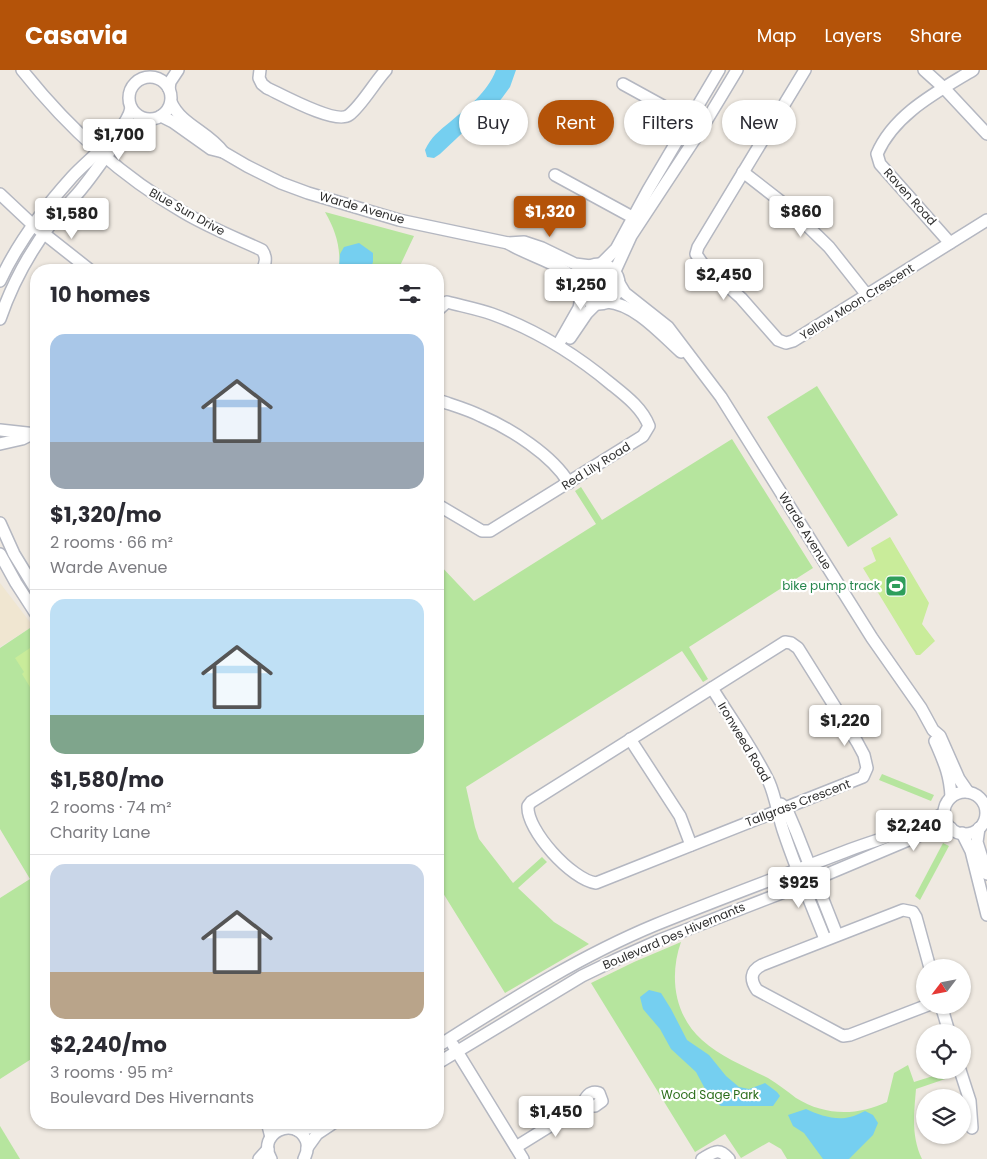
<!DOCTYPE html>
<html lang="en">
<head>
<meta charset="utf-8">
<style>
	:root { --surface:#fff; --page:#f2f2f3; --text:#2b2b33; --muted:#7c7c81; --line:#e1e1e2; --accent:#b45309 }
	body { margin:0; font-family:Poppins,sans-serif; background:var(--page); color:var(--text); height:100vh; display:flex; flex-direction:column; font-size:19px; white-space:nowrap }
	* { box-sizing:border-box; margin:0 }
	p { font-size:16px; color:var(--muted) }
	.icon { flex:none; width:28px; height:28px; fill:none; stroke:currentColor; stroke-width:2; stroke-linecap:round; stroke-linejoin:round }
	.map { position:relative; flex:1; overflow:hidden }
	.panel { position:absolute; left:30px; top:194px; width:414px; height:865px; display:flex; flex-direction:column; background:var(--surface); border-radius:20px; box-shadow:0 1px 4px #0004 }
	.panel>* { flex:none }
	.banner { position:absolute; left:459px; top:30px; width:452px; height:45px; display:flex; gap:10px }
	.needle { width:32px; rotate:238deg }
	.fabs { position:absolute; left:916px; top:889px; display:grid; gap:10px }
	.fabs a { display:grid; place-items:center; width:55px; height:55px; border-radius:50%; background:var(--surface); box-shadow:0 1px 4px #0004; font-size:25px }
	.price { position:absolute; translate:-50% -42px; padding:0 11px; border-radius:5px; background:#fff; color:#222; font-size:16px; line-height:32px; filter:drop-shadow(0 1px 2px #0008) }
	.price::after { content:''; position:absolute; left:50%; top:30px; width:15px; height:11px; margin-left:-8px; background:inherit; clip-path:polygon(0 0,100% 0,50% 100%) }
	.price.current { background:var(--accent); color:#fff }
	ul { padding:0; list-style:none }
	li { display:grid; align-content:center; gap:10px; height:265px; padding:0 20px }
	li+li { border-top:1px solid var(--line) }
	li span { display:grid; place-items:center; height:155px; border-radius:15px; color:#555 }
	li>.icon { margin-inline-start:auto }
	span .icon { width:90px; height:90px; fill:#fffc; stroke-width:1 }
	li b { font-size:21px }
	h2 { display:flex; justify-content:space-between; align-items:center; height:60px; padding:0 20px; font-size:21px }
	.chip { padding:0 18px; border-radius:22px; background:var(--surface); box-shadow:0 1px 4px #0004; font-size:18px; line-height:45px }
	.chip.current { background:var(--accent); color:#fff }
	header { display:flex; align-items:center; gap:30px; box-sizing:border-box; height:70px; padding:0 25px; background:var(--accent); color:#fff }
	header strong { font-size:24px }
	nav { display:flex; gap:28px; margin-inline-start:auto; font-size:18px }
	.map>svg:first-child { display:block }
	.education { fill:#f0e6d1 }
	.green { fill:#b6e59e }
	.pitch { fill:#c9ec9a }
	.water { fill:#75cff0 }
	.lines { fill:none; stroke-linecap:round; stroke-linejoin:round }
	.minor-casing { stroke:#b4b7c1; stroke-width:14 }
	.minor { stroke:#fff; stroke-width:11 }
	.labels { text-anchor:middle; stroke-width:4.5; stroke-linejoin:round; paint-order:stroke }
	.street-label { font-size:12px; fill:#2e2e2e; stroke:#fff }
	.leisure-label { font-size:12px; fill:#27864d; stroke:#fff; text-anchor:end }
	.park-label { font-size:12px; fill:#2c6e1b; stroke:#fff }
</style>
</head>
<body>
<header>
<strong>Casavia</strong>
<nav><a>Map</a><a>Layers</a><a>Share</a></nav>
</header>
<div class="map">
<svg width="987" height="1089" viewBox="0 0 987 1089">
	<rect width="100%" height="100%" fill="#efe9e1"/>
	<polygon class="education" points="0,513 33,556 0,577"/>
	<g class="green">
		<path d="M325,142l89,24 -16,34h-59c2,-22 -3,-39 -14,-58z"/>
		<polygon points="817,316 898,445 848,477 767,347"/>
		<polygon points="732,369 813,498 689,577 708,609 703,612 682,581 466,717 475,757 479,769 513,813 542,787 547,792 518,818 554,852 589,874 505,923 438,815 438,493 474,531 596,454 575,421 581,417 602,450"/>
		<polygon points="33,556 36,560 36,986 0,1009 0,828 30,809 0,759 0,578"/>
		<polygon points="882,704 934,725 931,731 879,710"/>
		<polygon points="943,773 949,776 920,830 915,826"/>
		<path d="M681,872c-12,34 -7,73 21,98 19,17 44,27 66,38 10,6 19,13 28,20 29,18 61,18 91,4l7,-29 14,-8 6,17 35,-11 2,6 -35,12c-2,25 -5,47 6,70h-135l-6,-10 -12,-7 -28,16 -16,-24 -30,18 -104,-169 43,-21z"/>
		<polygon points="0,1056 20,1089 0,1089"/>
	</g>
	<g class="pitch">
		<polygon points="890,467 929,533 922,554 935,571 920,585 916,585 863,498 876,491 871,478"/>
		<polygon points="36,574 36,627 22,604 24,602 15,588"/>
	</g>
	<g class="water">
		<path d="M496,0h20l-6,17 -8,11 -13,15 -15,9 -34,32 -6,4 -7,-1 -2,-7c6,-13 14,-19 25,-28 19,-16 37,-29 46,-52z"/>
		<polygon points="359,173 373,183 373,192 370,200 339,200 340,184 344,177"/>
		<polygon points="649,920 661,923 671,939 687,970 709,985 726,1006 739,1017 749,1019 765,1013 777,1022 780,1026 773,1036 721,1036 710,1028 696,1002 671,979 660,959 643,939 640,927"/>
		<path d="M806,1039c13,6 30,12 44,8 5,-1 10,-4 15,-6l8,4 5,8 -5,12 -24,24h-26l-19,-26 -11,-7 -5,-11z"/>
	</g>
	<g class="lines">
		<g class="minor-casing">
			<g id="minor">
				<path d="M22,0c46,58 97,105 161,142 25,15 53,26 79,38 5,7 4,13 0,20"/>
				<path d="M260,0l-1,8 3,6 5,4c15,7 69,37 82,27 13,-10 25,-32 37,-45"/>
				<polyline points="805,0 698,177 696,184 702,193 741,228 778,270 786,273 793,271 987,150"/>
				<polyline points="924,0 944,18 987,64"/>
				<circle cx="150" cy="28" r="21"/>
				<polyline points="623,14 694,53"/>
				<polyline points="169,19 170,12 178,0"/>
				<path d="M171,32c10,23 38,30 52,50"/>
				<polyline points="161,46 173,52 211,79 223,82 247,96 281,113 308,123 399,150 508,173 524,172 542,178 575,194 591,196"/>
				<polyline points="743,102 788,137 829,177 867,225"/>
				<polyline points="555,105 634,148"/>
				<polyline points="0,124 33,155 90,200"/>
				<path d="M508,173c22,14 55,20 71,41"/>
				<path d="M950,173l-70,-79 -3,-10c17,-40 60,-62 96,-84"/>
				<polyline points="601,194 616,179 648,120 719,0"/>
				<circle cx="599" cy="214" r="20"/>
				<polyline points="615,201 631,166 702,58 737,0"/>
				<path d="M0,211c18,-39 44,-73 72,-104 16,-18 55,-46 59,-69"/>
				<polyline points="619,213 625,223 668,257 721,327 872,568 921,638 933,660 940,666 959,709 968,722"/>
				<path d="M607,232c28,2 54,32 74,50"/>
				<path d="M438,240l9,-8c15,4 31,7 45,12 44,16 83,40 119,70 15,12 31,24 38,42l-6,10 -153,95h-8l-44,-26"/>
				<path d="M0,249c12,-35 30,-68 53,-98 9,-12 21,-22 30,-34 17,-20 38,-58 61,-68"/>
				<polyline points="570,268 587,243 597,233"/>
				<polyline points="558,275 579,238 582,224"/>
				<path d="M438,330c14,5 29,9 43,16 30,13 71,39 88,67"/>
				<polyline points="0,360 36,364"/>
				<polyline points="0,374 22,369 30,365"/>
				<polyline points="0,453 14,484 36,520"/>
				<polyline points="0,484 16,513 36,544"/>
				<path d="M785,572l6,1 7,5 59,94 7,13 3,13 -4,9 -267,106c-24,-3 -70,-53 -68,-77l3,-4z"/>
				<path d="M712,618c19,31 41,61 57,94 7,16 9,34 15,51 12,36 27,71 41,106"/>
				<polyline points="630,669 680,746 691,775"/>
				<path d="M935,671c9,21 15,33 16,56"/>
				<circle cx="965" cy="743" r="21"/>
				<polyline points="781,734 787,740 796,761 837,865"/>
				<polyline points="979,758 977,772 987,804"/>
				<polyline points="962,763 971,781 987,845"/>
				<path d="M928,935l-78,30 -7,1 -86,-46c-7,-10 -7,-19 5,-25l141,-55 10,2 3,5 14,51"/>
				<polyline points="941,935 949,962"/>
				<polyline points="453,975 523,1089"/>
				<path d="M438,976c70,-44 140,-89 217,-121 64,-26 129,-50 194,-75 32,-12 66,-20 95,-37"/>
				<polyline points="438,993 582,906 615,890 660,870 792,819 925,763 936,759 951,758"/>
				<polyline points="960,1000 970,1031 972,1058"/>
				<polyline points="267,1052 271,1067"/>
				<polyline points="297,1060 309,1058 320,1052"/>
				<path d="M516,1077l66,-41c3,-8 7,-16 17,-13l3,8 -7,5h-13"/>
				<polyline points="307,1078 317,1064 335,1052"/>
				<polyline points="259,1089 268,1079"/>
				<path d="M271,1089c-15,-26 24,-44 35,-19 3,7 1,13 -2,19"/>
				<path d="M702,1089c12,-7 17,-12 27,0"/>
			</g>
		</g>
		<use href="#minor" class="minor"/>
	</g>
	<defs>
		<g id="stadium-square" transform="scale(1.125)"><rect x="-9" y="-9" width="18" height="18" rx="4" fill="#2e9e5b" stroke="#fff"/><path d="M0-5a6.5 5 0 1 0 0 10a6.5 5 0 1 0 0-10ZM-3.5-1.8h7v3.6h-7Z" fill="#fff"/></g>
	</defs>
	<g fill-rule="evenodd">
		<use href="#stadium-square" x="896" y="516"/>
	</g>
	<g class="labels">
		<g class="street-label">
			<text transform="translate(910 127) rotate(48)" y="4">Raven Road</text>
			<text transform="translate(362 138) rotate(16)" y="4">Warde Avenue</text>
			<text transform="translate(187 142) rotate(29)" y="4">Blue Sun Drive</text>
			<text transform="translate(857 232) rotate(-32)" y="4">Yellow Moon Crescent</text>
			<text transform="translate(596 396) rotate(-32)" y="4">Red Lily Road</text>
			<text transform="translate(805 461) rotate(58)" y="4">Warde Avenue</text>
			<text transform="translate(744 672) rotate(59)" y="4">Ironweed Road</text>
			<text transform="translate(798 733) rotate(-21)" y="4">Tallgrass Crescent</text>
			<text transform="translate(674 866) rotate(-23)" y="4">Boulevard Des Hivernants</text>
		</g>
		<g class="leisure-label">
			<text x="880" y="520">bike pump track</text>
		</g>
		<g class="park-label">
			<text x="710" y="1029">Wood Sage Park</text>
		</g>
	</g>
</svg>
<div class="fabs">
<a><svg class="needle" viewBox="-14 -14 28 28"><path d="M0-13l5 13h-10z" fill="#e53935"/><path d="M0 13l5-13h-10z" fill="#7c7c81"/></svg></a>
<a><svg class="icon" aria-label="locate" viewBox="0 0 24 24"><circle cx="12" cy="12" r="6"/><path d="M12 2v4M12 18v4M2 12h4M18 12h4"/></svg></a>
<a><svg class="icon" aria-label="layers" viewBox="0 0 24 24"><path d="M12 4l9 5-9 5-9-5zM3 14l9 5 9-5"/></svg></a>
</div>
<b class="price" style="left:119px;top:91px">$1,700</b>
<b class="price current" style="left:550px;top:168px">$1,320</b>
<b class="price" style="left:801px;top:168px">$860</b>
<b class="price" style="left:72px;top:170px">$1,580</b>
<b class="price" style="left:724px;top:231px">$2,450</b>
<b class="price" style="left:581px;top:241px">$1,250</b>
<b class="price" style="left:845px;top:677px">$1,220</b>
<b class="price" style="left:914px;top:782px">$2,240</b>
<b class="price" style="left:799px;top:839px">$925</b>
<b class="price" style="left:556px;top:1068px">$1,450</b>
<div class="banner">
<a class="chip">Buy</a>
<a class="chip current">Rent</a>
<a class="chip">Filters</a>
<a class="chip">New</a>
</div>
<section class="panel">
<h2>10 homes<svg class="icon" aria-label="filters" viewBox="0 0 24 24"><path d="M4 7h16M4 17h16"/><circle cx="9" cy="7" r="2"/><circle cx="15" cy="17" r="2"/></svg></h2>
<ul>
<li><span style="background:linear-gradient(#a9c7e8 70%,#9aa5b1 0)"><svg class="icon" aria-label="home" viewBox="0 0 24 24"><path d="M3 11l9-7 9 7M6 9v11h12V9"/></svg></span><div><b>$1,320/mo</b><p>2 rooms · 66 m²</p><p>Warde Avenue</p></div></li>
<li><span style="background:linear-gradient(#bfe0f5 75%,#7fa58c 0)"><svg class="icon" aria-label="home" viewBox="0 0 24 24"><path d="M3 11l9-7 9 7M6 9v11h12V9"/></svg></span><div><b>$1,580/mo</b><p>2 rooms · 74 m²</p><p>Charity Lane</p></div></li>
<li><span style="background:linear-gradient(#c9d6e8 70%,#b9a48a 0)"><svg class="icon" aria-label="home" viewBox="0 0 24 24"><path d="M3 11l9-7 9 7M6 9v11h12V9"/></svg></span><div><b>$2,240/mo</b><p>3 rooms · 95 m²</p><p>Boulevard Des Hivernants</p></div></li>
</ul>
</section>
</div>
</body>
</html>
